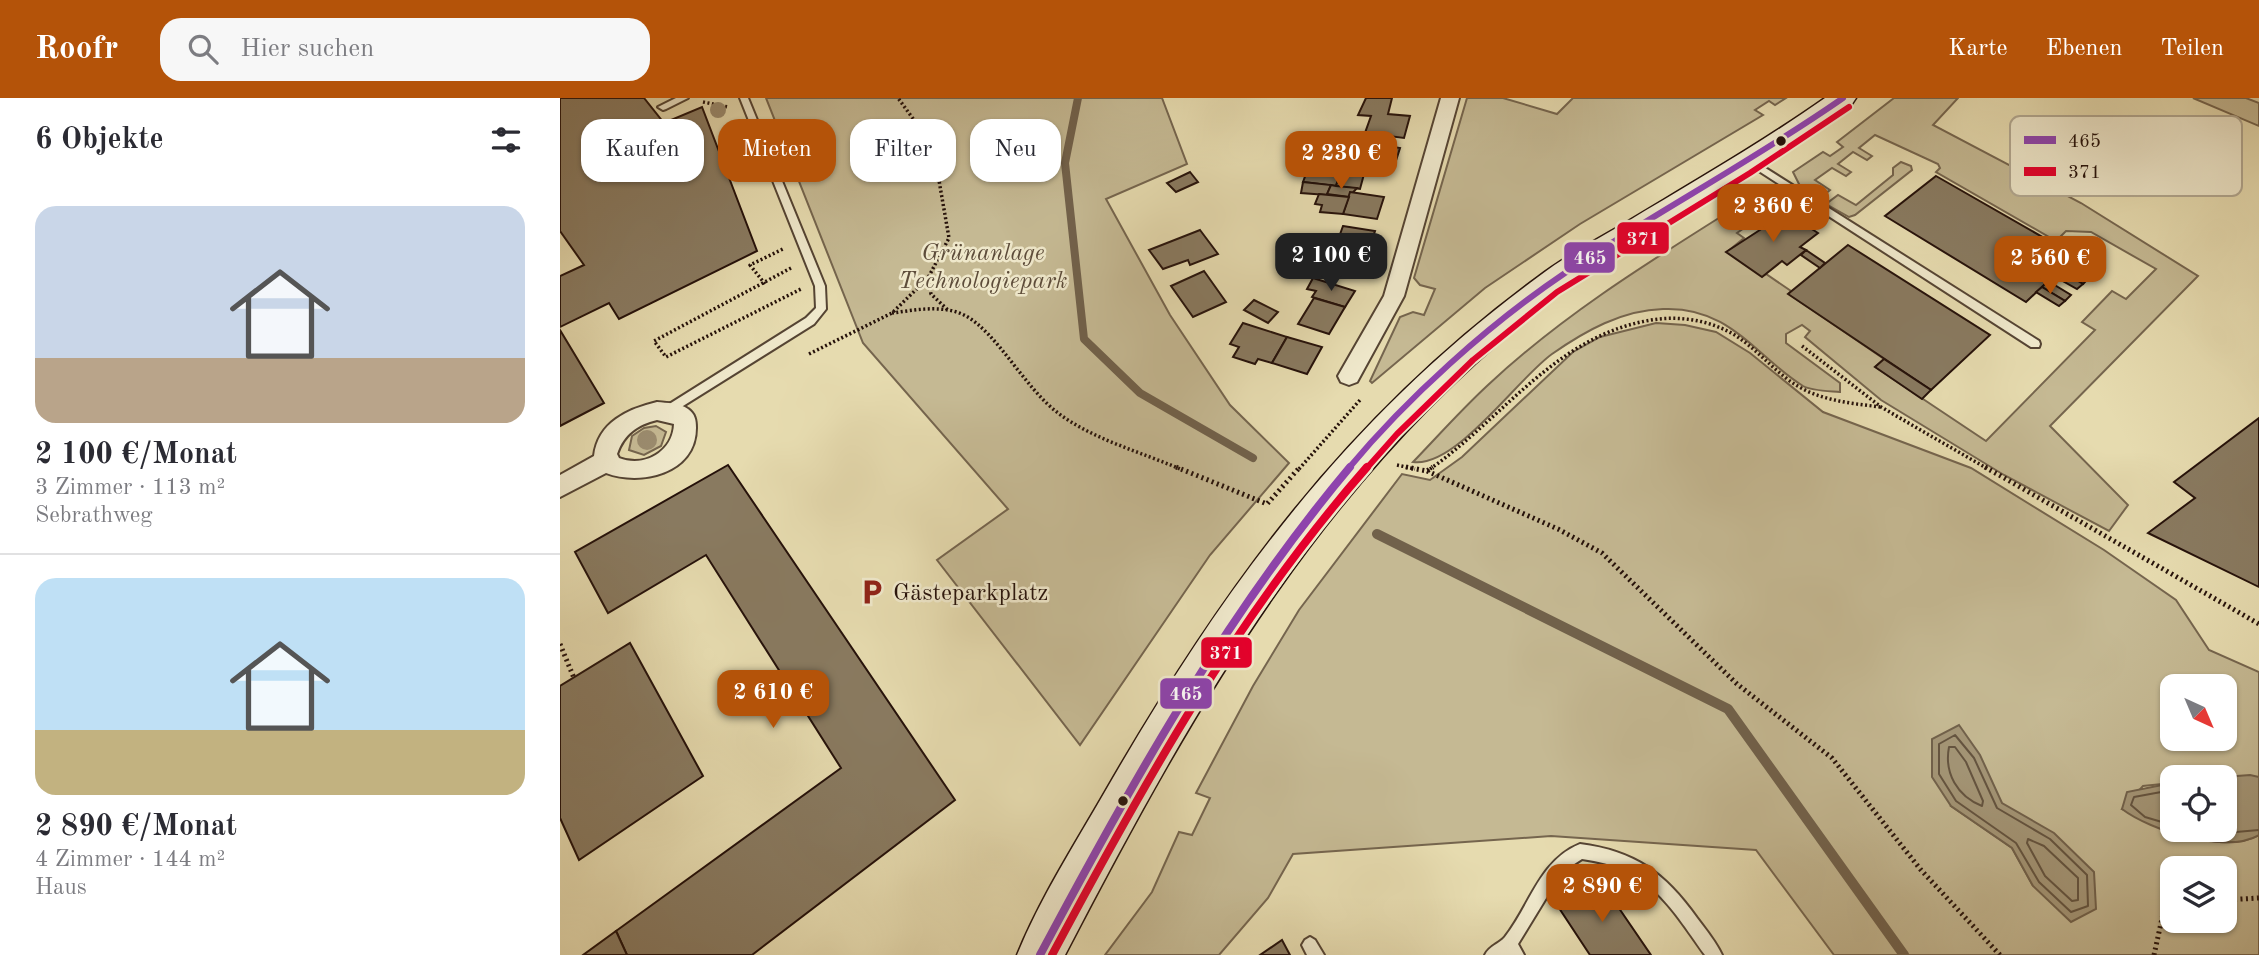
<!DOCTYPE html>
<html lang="de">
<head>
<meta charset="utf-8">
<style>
	:root { --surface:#fff; --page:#f7f7f7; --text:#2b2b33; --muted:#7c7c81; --line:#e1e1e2; --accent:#b45309 }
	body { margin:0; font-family:"Old Standard TT",serif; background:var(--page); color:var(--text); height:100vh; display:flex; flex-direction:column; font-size:26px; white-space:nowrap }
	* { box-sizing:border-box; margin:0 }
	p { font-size:23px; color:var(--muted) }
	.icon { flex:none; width:38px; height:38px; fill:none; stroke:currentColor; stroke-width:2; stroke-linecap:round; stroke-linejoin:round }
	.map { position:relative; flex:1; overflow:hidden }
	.drawer { display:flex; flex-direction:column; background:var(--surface); width:560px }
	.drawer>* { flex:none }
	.hud { position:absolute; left:21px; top:21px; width:665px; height:63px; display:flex; gap:14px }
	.needle { width:46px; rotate:136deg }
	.tools { position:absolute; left:1600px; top:576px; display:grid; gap:14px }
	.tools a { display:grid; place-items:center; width:77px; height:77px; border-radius:14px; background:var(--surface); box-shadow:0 2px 5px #0004; font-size:35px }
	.price { position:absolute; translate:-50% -60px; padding:0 16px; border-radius:14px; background:var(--accent); color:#fff; font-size:23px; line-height:46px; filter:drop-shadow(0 2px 4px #0008) }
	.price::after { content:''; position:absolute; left:50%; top:42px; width:21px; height:16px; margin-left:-10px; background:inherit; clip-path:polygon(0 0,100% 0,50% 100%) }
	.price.on { background:#222; color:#fff }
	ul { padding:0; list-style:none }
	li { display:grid; align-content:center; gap:14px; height:371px; padding:0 35px }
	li+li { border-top:2px solid var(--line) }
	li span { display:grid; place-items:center; height:217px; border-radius:21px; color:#555 }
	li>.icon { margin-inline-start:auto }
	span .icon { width:126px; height:126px; fill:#fffc; stroke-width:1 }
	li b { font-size:30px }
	h2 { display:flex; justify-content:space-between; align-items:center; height:84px; padding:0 35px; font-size:30px }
	.chip { padding:0 24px; border-radius:21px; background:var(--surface); box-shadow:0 2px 5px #0004; font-size:24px; line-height:63px }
	.chip.on { background:var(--accent); color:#fff }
	header { display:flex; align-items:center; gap:42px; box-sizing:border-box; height:98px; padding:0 35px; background:var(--accent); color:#fff }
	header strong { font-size:33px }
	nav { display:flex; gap:38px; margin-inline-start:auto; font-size:24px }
	.search { width:490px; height:63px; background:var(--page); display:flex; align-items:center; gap:18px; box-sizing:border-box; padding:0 24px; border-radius:21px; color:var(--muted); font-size:26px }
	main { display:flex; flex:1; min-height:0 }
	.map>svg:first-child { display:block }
	.green { fill:#c5b993; stroke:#75654e; stroke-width:2; fill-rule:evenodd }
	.water { fill:#a49677; stroke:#71614b; stroke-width:2 }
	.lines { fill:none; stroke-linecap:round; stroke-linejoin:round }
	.shore { stroke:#645440; stroke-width:2 }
	.stream-far1 { stroke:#71614b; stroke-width:8 }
	.stream { stroke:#71614b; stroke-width:10 }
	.building { fill:#897a60; stroke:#25110a; stroke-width:2 }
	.service-casing { stroke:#543; stroke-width:4 }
	.minor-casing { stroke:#543; stroke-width:4 }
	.secondary-casing { stroke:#25110a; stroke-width:3 }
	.path-far1 { stroke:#25110a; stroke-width:3.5; stroke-dasharray:2 2.5; stroke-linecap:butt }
	.path { stroke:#25110a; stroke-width:5; stroke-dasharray:2 3.5; stroke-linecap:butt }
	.service { fill:#efe8cb; fill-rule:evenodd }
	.minor { fill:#efe8cb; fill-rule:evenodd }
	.secondary { fill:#efe8cb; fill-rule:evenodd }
	.bus-1-far1-casing { stroke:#efe8cb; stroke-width:10 }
	.bus-1-casing { stroke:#efe8cb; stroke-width:13 }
	.bus-2-far1-casing { stroke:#efe8cb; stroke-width:10 }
	.bus-2-casing { stroke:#efe8cb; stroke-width:13 }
	.bus-1-far1 { stroke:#8e44ad; stroke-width:6 }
	.bus-1 { stroke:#8e44ad; stroke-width:8 }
	.bus-2-far1 { stroke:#e4002b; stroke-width:6 }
	.bus-2 { stroke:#e4002b; stroke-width:8 }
	.tree { fill:#9b8c6f }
	.bus-dot { fill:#25110a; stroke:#efe8cb; stroke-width:2.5 }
	.labels { text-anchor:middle; stroke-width:5; stroke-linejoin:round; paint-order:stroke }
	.park-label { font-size:24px; font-style:italic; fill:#5d4c3a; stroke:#efe8cb }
	.poi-label { font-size:24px; fill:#25110a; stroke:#efe8cb; text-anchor:start }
	.key { fill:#efe8cb; stroke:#b2a891; stroke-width:2 }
	.key-label { font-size:19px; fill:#25110a }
	.line-badge { stroke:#efe8cb; stroke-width:2.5 }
	.badge-label { font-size:19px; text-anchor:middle; font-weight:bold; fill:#fff }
</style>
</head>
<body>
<header>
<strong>Roofr</strong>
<div class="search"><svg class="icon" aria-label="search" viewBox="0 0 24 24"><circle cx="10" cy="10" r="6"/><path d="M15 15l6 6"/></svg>Hier suchen</div>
<nav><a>Karte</a><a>Ebenen</a><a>Teilen</a></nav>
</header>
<main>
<section class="drawer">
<h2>6 Objekte<svg class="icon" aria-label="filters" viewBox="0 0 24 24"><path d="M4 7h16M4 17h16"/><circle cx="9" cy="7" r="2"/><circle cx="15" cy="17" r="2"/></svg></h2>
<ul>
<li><span style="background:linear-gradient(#c9d6e8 70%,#b9a48a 0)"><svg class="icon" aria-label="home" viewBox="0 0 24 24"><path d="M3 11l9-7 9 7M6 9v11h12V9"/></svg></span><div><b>2 100 €/Monat</b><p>3 Zimmer · 113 m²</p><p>Sebrathweg</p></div></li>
<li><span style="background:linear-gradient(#bfe0f5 70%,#c2b280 0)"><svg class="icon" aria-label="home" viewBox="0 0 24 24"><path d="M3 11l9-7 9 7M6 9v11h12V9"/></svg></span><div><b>2 890 €/Monat</b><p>4 Zimmer · 144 m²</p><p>Haus</p></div></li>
</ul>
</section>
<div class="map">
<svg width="1699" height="857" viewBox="0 0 1699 857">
	<rect width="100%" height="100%" fill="#e6dbaf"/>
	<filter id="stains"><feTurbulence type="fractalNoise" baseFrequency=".00286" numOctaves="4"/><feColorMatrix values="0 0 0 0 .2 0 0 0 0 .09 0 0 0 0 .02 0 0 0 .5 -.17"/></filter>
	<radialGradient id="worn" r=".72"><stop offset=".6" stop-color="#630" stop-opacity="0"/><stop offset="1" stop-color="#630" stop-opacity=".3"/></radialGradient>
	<g class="green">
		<polygon points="206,0 602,0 627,66 546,101 610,217 670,307 729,365 650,457 520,647 377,462 448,411 303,245"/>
		<polygon points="907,0 943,0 997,16 1013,0 1226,0 1215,7 1209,3 1195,12 1203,17 1020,126 925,190 812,285 810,283 840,219 853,214 864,217 875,191 860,187 854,180"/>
		<path d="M1334,0h64l-25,27 148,78 117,73 -148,150 78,79 -19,26 -105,-56 -123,-75 -76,-63 5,-6 -8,-6 -16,9v9l54,40v9c-11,-1 -28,-1 -37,-6 -48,-30 -73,-80 -140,-77 -41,1 -78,22 -111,45 -35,25 -96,114 -139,108 25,-26 49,-53 75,-77 83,-78 184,-137 280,-198l7,9 -37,28 6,4 -7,5 7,5 -17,14 35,24 4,-2 25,17 -2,3 95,65 -9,8 111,74 109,-111 -13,-8 30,-31 14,8 30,-30 -65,-37 -25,-1 -10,10 -120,-69 4,-4 -2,-4 -63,-29 -16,13 13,8 -5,4 -14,-8 -15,12 13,8 -5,4 -14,-8 -17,12 15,10 -11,9 -18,-11 -8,-16 30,-20 7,4 13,-9 -6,-5z"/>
		<polygon points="1633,0 1686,0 1699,5 1699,28"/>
		<polygon points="1341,64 1351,68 1352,72 1295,117 1289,119 1266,106 1278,97 1296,107 1333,77 1333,70"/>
		<path d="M1096,225l29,2 31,7 34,21 73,59 148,56 133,82 72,50 33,50 50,22v105h-87v6l-29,3 -21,23c37,15 98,48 137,26v120h-425l-78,-105 -205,-14 -258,18 -25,44 -49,57h-114l47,-63 27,-60 13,3 18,-37 -14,-5 57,-107 46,-76 103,-136 28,6 32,-23 111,-105 27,-15zM1612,588h52v52h-52zM1431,684l42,104 -21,-38 -61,-42zM1612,770h52v52h-52z"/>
		<polygon points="96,328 106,334 101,348 84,357 69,352 72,338 84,330"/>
	</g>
	<g class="water">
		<polygon points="1399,627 1420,657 1442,705 1494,735 1534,774 1536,811 1511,824 1473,788 1452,750 1391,708 1372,679 1372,641"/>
		<path d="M1690,677l9,2v58c-34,19 -108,-4 -137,-26l5,-17 45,-9v47h52v-53z"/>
	</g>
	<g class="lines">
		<g class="shore">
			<polygon points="1395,637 1414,660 1437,710 1490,741 1527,777 1528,808 1511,814 1479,784 1456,745 1396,703 1379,676 1379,646"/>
			<path d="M1389,649h6l11,15 17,39 -1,5c-25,-10 -38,-33 -33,-59z"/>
			<polyline points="1612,692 1574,699 1571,707 1585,719 1612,727"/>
			<polyline points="1625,732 1653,736 1699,732"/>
			<polygon points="1468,741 1484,748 1518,780 1518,802 1512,803 1485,778 1467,745"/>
		</g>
		<polyline class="stream-far1" points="518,0 505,65 524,241 580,295 693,360"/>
		<polyline class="stream" points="817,436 1168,611 1344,857"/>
	</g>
	<g class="building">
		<polygon points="0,0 84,0 104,25 142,9 197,153 59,221 49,205 0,229 0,178 24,167 0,133"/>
		<polygon points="806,0 832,0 828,16 850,18 844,40 805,35 811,18 798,17"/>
		<polygon points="802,44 840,50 833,72 809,69 807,77 775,72 779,60 796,62"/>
		<polygon points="749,68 781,73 776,88 743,84"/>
		<polygon points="781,73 804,76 800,91 776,88"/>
		<polygon points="630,74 638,84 616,94 607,85"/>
		<polygon points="1376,78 1493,145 1515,158 1466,204 1325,118"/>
		<polygon points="743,84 771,87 767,97 741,95"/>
		<polygon points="771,87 776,88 797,90 789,99 767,96"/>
		<polygon points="790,94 824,99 817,121 783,116"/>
		<polygon points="759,96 789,99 783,116 760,114 762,107 755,106"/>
		<polygon points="1222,112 1258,135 1240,149 1246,152 1227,167 1222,163 1202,179 1166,154 1206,128 1202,127"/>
		<polygon points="783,128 815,133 806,158 774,153"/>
		<polygon points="640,132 658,156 630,167 628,162 603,171 589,152"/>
		<polygon points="1288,147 1430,237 1371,292 1228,196"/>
		<polygon points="1246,152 1265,165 1260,170 1241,157"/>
		<polygon points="769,153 806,158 800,175 763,170"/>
		<polygon points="1506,167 1529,180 1523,186 1500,172"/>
		<polygon points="1500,172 1523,186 1517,191 1494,178"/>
		<polygon points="644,173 666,204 633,219 611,188"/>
		<polygon points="753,180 795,193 785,209 752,199 756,193 747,191"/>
		<polygon points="1488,183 1511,197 1505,203 1482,189"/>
		<polygon points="1482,189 1505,203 1499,208 1476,194"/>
		<polygon points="754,200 785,209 769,236 738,226"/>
		<polygon points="694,202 718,214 708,225 684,212"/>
		<polygon points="683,225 727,239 712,265 698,261 695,266 673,259 679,249 670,246"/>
		<polygon points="0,232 44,305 0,328"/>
		<polygon points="727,239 762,249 747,276 712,265"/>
		<polygon points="1324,261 1371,292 1362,301 1315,269"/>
		<polygon points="1699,320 1699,489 1588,435 1635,400 1614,384"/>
		<polygon points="168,367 395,702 192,857 67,857 56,833 281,670 146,457 48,515 15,454"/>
		<polygon points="70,545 143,678 19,762 0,720 0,588"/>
		<polygon points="1039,781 1091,857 1030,857 999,810"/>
		<polygon points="56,833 67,857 23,857"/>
		<polygon points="722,842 730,857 700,857"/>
	</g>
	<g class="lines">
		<g class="service-casing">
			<g id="service">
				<polygon points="116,0 128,0 106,11 103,12 98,9"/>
				<polygon points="180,0 188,0 265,188 266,211 254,226 107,318 101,313 103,310 246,220 256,210 255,188"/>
				<polygon points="1188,59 1479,243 1480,246 1479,249 1471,249 1185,64 1183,62"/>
				<path d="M1020,746c55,7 85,29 117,74 9,12 19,24 25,37h-17c-37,-52 -56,-87 -123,-96l-20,13 -44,72 6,11h-39c4,-9 14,-11 20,-18 25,-32 35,-77 75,-93z"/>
				<polygon points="750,839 755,842 764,857 747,857 742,847 745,842"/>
			</g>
		</g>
		<g class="minor-casing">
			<g id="minor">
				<polygon points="881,0 899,0 844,198 797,284 789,287 781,284 778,278 824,198"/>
				<path d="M97,304c10,1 23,1 31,7 7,5 8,11 8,19 0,46 -56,58 -90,45l-46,24v-22l34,-19c4,-34 34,-47 63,-54zM97,322l17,4c-1,27 -29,44 -55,34l-2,-4c7,-20 20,-29 40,-34z"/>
			</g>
		</g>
		<g class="secondary-casing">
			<path id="secondary" d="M1265,0h31l-4,6c-64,47 -131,88 -199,130 -30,18 -62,35 -90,57 -233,173 -367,412 -498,664h-48c23,-57 58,-111 89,-165 117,-203 241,-373 432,-513 27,-21 58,-37 87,-54 68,-41 136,-80 200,-125z"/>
		</g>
		<g class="path-far1">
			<polyline points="143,4 168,9"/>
			<polyline points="231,170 94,243 106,259 241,191"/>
			<polyline points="368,181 371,196 389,213"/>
			<polyline points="205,186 190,167 223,151"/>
			<path d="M332,215c23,-3 52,-9 74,3 31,17 59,72 92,97 34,26 83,39 122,56"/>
			<polyline points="1242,248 1321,309 1428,371"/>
			<polyline points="249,256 332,215 368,180 389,140 373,48 338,0"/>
			<polyline points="837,367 855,371"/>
			<polyline points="739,371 800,302"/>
			<path d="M870,371c73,-51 125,-131 216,-148 29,-6 61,-2 87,13 20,12 35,30 53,44 27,22 62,25 95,29"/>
		</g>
		<g class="path">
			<polyline points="616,369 707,406 740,369"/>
			<polyline points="846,369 867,373 873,369"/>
			<polyline points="1425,369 1699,526"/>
			<polyline points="867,373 998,431 1042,455 1177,586 1272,660 1361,772 1440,857"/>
			<polyline points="0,546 14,580"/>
			<polyline points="1664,802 1699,800"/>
			<polyline points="1594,857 1603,816 1612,811"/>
		</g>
		<use href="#service" class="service"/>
		<use href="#minor" class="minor"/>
		<use href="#secondary" class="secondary"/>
		<g class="bus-1-far1-casing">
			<path id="bus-1-far1" d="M788,371c59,-71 140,-144 217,-196 91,-61 188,-112 278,-175"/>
		</g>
		<g class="bus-1-casing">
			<path id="bus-1" d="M480,857c91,-171 185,-339 310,-488"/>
		</g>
		<g class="bus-2-far1-casing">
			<polyline id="bus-2-far1" points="806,371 837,336 913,262 997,194 1190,75 1289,9"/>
		</g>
		<g class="bus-2-casing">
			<path id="bus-2" d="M492,857c92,-172 186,-341 315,-488"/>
		</g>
		<use href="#bus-1-far1" class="bus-1-far1"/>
		<use href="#bus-1" class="bus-1"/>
		<use href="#bus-2-far1" class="bus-2-far1"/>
		<use href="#bus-2" class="bus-2"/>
	</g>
	<g class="tree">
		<circle cx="158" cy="12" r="8"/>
		<circle cx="170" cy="42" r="8"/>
		<circle cx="183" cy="73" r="8"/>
		<circle cx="87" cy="342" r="10"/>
	</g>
	<defs>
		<g id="parking-bare" transform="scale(2.1)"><path d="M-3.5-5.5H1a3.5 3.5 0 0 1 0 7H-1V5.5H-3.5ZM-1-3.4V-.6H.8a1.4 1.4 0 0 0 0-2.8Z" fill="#8f2418" stroke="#efe8cb" stroke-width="2.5" paint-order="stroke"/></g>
	</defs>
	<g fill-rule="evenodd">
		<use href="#parking-bare" x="312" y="494"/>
	</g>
	<g class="bus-dot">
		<circle cx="1221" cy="43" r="6"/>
		<circle cx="563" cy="703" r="6"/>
	</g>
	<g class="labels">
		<g class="park-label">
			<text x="423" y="162">Grünanlage<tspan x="423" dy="28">Technologiepark</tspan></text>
		</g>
		<g class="poi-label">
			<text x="333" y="502">Gästeparkplatz</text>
		</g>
	</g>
	<rect x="1450" y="18" width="232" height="80" rx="10" class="key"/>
	<rect x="1464" y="38" width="32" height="8" fill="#8e44ad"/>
	<rect x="1464" y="69" width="32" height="9" fill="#e4002b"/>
	<g class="key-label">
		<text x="1508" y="49">465</text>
		<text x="1508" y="80">371</text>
	</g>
	<g class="line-badge">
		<rect x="1056" y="123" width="54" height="34" rx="7" fill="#e4002b"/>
		<rect x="1003" y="143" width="53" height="33" rx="7" fill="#8e44ad"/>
		<rect x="640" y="538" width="53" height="33" rx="7" fill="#e4002b"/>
		<rect x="599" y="579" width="54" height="33" rx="7" fill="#8e44ad"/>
	</g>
	<g class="badge-label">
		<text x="1083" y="147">371</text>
		<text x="1030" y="166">465</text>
		<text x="666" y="561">371</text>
		<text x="626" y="602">465</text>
	</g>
	<rect width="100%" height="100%" filter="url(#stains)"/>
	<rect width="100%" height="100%" fill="url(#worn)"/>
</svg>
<div class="tools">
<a><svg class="needle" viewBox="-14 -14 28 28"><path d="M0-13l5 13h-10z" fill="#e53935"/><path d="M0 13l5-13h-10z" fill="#7c7c81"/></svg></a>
<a><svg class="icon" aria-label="locate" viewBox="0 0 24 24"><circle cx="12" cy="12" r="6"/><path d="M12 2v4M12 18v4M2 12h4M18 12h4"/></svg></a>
<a><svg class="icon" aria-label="layers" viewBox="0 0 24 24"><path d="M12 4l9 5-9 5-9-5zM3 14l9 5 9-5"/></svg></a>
</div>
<b class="price" style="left:781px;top:93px">2 230 €</b>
<b class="price" style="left:1213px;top:146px">2 360 €</b>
<b class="price on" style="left:771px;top:195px">2 100 €</b>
<b class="price" style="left:1490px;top:198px">2 560 €</b>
<b class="price" style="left:213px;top:632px">2 610 €</b>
<b class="price" style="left:1042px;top:826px">2 890 €</b>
<div class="hud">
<a class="chip">Kaufen</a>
<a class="chip on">Mieten</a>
<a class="chip">Filter</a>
<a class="chip">Neu</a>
</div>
</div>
</main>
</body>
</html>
